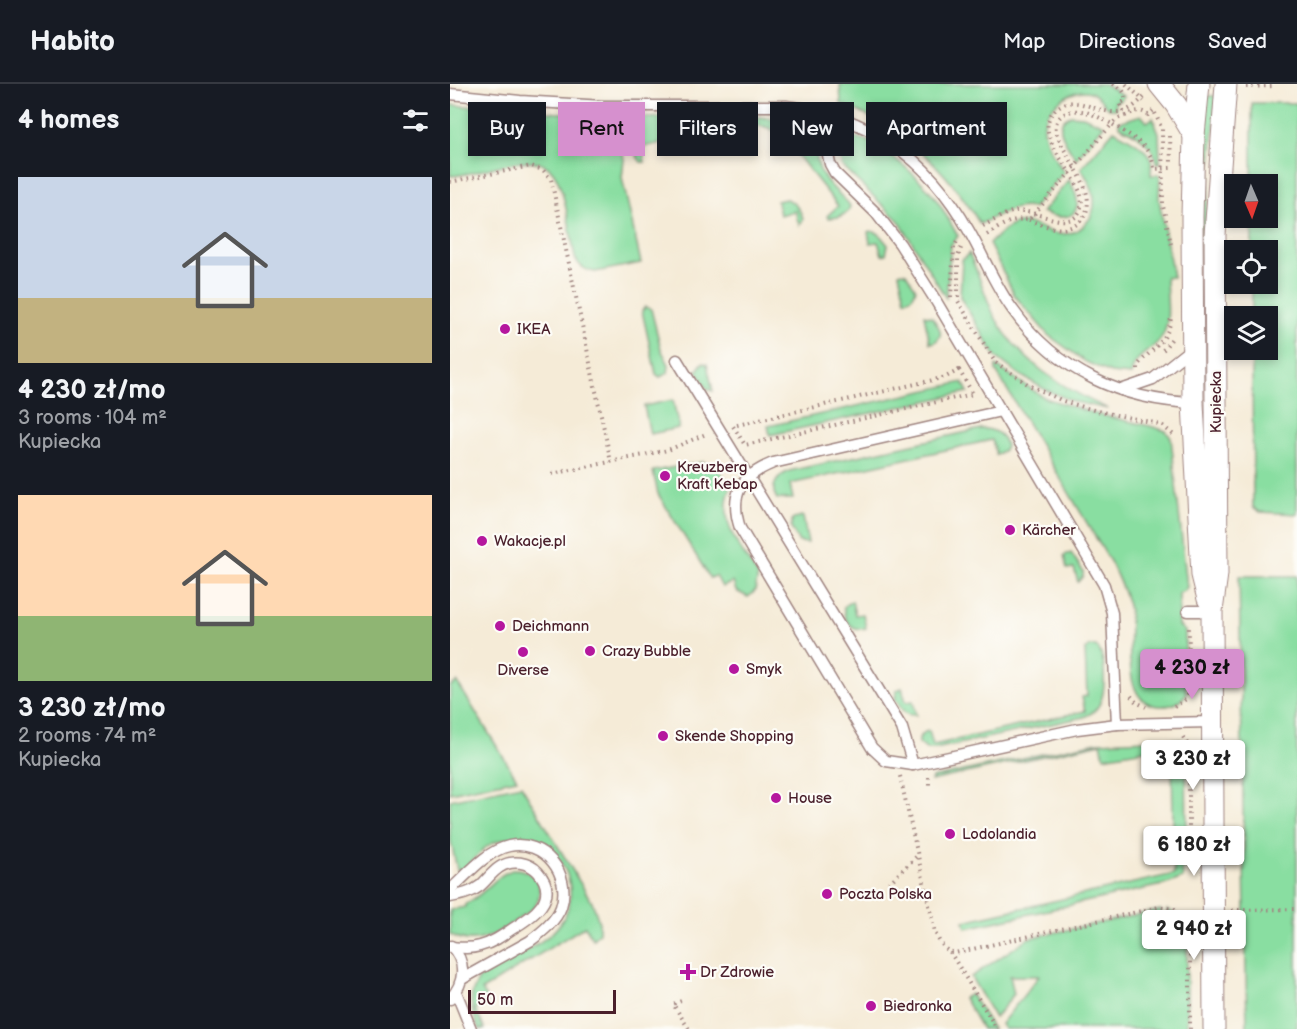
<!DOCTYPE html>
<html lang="en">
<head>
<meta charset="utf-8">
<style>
	:root { --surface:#171b24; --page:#20242c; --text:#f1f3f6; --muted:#9ea1a6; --line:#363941; --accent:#d690ce }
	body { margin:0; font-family:"Balsamiq Sans",sans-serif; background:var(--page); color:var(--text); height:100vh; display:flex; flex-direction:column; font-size:22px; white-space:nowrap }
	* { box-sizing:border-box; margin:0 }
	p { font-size:20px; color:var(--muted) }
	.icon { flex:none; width:33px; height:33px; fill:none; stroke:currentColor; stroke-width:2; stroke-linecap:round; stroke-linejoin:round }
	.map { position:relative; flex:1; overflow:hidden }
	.sheet { display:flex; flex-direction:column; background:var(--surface); width:450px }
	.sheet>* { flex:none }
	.top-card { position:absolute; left:18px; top:18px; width:570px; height:54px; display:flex; gap:12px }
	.needle { width:39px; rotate:178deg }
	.tools { position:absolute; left:774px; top:90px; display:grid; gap:12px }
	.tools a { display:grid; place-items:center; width:54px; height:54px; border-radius:0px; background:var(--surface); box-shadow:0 3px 9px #0003; font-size:30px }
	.scale { position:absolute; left:18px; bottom:15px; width:148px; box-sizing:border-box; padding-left:6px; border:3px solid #4a1f2b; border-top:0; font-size:16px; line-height:21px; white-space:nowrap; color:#4a1f2b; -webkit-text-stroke:4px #fdfcf7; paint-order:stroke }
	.price { position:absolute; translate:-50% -51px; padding:0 14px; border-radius:6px; background:#fff; color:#222; font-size:20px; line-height:39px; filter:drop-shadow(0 2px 3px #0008) }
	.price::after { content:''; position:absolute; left:50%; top:36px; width:18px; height:14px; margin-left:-9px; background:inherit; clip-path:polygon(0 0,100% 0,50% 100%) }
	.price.active { background:var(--accent); color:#111 }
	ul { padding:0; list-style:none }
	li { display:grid; align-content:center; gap:12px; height:318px; padding:0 18px }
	li span { display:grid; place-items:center; height:186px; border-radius:0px; color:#555 }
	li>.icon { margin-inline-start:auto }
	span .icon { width:108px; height:108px; fill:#fffc; stroke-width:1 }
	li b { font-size:26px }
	h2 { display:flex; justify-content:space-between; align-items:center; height:72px; padding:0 18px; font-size:26px }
	.tag { padding:0 21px; border-radius:0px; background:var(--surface); box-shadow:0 3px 9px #0003; font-size:21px; line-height:54px }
	.tag.active { background:var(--accent); color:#111 }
	header { display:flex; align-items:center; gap:36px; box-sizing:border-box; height:84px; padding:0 30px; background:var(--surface); border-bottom:2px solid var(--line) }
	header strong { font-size:28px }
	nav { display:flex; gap:33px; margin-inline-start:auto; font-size:21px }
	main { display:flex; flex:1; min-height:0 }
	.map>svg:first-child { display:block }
	.green { fill:#89dea1; stroke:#6a7e66; stroke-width:1.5 }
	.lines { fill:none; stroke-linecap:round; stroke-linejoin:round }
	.service-casing { stroke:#a08581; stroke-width:13 }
	.minor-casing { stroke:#a08581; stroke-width:23 }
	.path { stroke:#a08581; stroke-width:4; stroke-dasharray:1.5 4.5; stroke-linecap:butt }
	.service { stroke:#fff; stroke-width:10 }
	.minor { stroke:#fff; stroke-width:21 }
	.poi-dot { fill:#b5179e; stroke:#fdfcf7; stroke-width:2 }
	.labels { text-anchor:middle; stroke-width:4.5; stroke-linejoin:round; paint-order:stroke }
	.poi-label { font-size:15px; fill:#4a1f2b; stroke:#fdfcf7; text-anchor:start }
	.street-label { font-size:15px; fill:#4a1f2b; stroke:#fdfcf7 }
</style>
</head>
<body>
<header>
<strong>Habito</strong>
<nav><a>Map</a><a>Directions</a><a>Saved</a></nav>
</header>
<main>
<section class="sheet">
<h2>4 homes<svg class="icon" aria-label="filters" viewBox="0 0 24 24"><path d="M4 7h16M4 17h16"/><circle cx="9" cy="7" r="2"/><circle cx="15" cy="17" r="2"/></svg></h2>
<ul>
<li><span style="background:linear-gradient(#c9d6e8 65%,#c2b280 0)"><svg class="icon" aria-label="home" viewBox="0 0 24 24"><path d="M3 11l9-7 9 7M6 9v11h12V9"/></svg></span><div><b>4 230 zł/mo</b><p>3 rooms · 104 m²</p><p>Kupiecka</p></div></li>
<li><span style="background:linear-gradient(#ffd9b3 65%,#8fb573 0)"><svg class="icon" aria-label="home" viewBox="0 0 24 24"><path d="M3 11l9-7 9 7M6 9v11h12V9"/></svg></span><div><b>3 230 zł/mo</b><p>2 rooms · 74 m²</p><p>Kupiecka</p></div></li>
</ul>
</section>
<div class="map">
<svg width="847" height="945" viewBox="0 0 847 945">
	<rect width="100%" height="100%" fill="#fdfcf7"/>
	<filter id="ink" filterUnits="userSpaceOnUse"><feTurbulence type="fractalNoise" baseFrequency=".0167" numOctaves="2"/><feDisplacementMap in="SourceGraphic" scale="12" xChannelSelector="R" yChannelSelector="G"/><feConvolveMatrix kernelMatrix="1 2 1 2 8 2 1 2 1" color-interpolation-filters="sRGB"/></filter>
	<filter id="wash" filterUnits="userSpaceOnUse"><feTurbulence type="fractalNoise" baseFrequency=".008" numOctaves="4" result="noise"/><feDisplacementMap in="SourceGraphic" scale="24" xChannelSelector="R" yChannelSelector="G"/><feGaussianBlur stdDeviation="1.35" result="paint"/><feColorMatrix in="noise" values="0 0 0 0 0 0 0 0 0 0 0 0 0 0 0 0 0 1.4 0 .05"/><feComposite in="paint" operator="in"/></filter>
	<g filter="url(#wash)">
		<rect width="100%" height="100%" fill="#f5ebd7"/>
		<g class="green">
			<path d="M390,0h265l19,12 -3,4 -6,2 1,7h-7c-5,-5 -10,-12 -16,-16 -18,-9 -49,15 -49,32 -1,17 12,34 20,47l-31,36c-20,-4 -36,8 -53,16 -35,-58 -76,-95 -139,-120z"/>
			<polygon points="754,12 767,12 754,158 755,289 753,302 750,157"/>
			<polygon points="802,19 847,19 847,430 810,428 803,423 802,266 818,266 818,232 802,232 802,200 818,200 818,166 802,166 802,134 818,134 818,100 802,100"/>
			<path d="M0,21l164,12 10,42 -2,19 19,85 -46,9c-9,-1 -16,-6 -20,-14 -4,-21 -10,-71 -22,-86 -8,-11 -26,-12 -39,-9 -21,3 -42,12 -64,13z"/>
			<path d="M621,31l12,1 21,9 -28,34c-8,-13 -27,-36 -5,-44z"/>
			<path d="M691,31l6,7 6,-4 6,15 1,30h-3c-3,-19 -22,-30 -38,-37v-4z"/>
			<path d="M293,32l53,4 15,6c9,12 3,24 7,38 4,16 19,27 30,39l2,3 -2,6 -9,5 -11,1 -1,-2 11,-10 -54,-68c-11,-9 -21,-14 -36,-13l-106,22 3,15h-4c-9,-10 -15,-36 -2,-44z"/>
			<path d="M664,46c12,7 32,16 37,30 1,4 0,11 0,15h9l-1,24 14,78h-7c0,18 5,42 -3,58 -10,18 -28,17 -32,40l-20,-2 -25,-11 -38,-27 -33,-39 -26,-52c8,-8 18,-19 30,-21 15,-2 27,10 41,11 21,1 36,-16 34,-36 -1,-11 -8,-21 -13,-30z"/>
			<path d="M403,54c22,-2 67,41 81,58 9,12 16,27 24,40l-7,9 -5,53 -47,-77 -57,-55 -3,-10 2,-9z"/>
			<path d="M619,96c18,29 5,46 -27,32z"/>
			<path d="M336,115c8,2 16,13 17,21l-4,5 -4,-14 -15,4 -3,-14z"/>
			<polygon points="420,147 428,149 438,161 436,170 432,171 428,158 420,159 418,148"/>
			<path d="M519,169c9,19 15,40 24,60 23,47 70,75 115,96l-33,-7 -29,-12 -26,-15 -24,-18 -36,-60 2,-37z"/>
			<path d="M452,188l4,1 10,16c-2,6 -4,10 -11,11l-6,-27z"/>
			<polygon points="195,223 201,225 211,265 219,281 218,289 210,293 206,290 192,227"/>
			<path d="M474,231l8,2c6,9 14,17 3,25l-5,1z"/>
			<polygon points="252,279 257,280 263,307 257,305 247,287"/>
			<path d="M546,282l49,32 51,16 54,12 16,5 5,7 16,149 -3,4 -5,2v33l6,5 1,63c-5,8 -13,12 -23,12 -45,2 -30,-67 -34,-96 -3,-17 -11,-31 -18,-47l-115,-192z"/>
			<polygon points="513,298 518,308 320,351 318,342"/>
			<polygon points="223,316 229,344 200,350 194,322"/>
			<path d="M531,345c12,-1 23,5 25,17l-2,4 -8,5 -4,-15 -202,44 3,15h-16c-8,-12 0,-22 12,-28z"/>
			<path d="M253,378l15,6 13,19c-14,34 8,61 27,88l-3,16 -7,6 -12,-6 -3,-9 -11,5 -6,-11 -6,2 -52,-84 -5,-23z"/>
			<polygon points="351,432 353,433 358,459 349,458 341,444 342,436"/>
			<polygon points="621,469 633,487 633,492 628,498 624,484 617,485 614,471"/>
			<polygon points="789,492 847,492 847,945 797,945"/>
			<path d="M402,517l3,14 8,-1 3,14c-14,4 -24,-8 -22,-22z"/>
			<path d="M641,562h5c11,11 11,51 0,63 -3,4 -8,6 -12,8l-149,32h-9l-7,-6v-5l6,-6 4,-1 4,14 152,-34 -3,-14 5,-1 -2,-46z"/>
			<polygon points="7,598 67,695 0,709 0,603"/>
			<path d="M452,604l4,14 7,-1 3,14c-13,1 -15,-7 -21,-17l2,-8z"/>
			<polygon points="727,655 732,656 736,661 737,779 732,785 733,794 717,800 516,844 514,837 724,790 722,677 715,667 706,664 654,673 651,659 481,697 482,694 647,658"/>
			<path d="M71,701l72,119 6,18v11l-6,6 -8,-13 -103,64 7,13 -14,6 10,20h-6c-8,-19 -12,-32 0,-50 25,-22 65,-30 83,-58 27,-43 -16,-97 -64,-80 -16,5 -22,18 -35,29h-6l-7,-33v-37z"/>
			<path d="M67,785c22,3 30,26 14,41 -25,17 -50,42 -81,24v-24l15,-3v-3c21,-9 31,-32 52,-35z"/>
			<polygon points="711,826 712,831 717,831 717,826 725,830 737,840 737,945 554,945 551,940 589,892 560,892 564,910 545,934 521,893 579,854"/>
			<polygon points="521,910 543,945 532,945 514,914"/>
		</g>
	</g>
	<g filter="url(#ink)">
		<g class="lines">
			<g class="service-casing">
				<g id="service">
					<path d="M0,10l70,7 84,5h182c83,9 143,53 183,125 15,26 26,55 44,79 43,61 110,91 183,93"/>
					<polyline points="386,32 378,71 380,80 385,89 426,129 450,160 486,217 654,501 662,529 667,640"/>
					<polyline points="227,276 452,644 463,681 627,645 667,640 762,638"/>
					<polyline points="671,306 703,295 742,264"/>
					<polyline points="738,527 762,527"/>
					<path d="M463,681l-27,-4 -14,-13 -132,-220c-11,-34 1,-52 33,-65l228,-52"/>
					<path d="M0,806c17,-15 36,-39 59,-44 35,-7 63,28 52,61 -5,14 -19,25 -31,34l-68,38"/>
					<path d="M0,813c11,-2 21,-4 30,-11 7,-6 12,-14 20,-19 12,-8 29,-5 38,5 23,26 -6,45 -26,57 -10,7 -20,14 -32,17 -10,3 -18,2 -28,1"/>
					<polyline points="6,908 21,945"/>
					<path d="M0,915c15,-16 17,-37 1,-53"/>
				</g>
			</g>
			<g class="minor-casing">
				<g id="minor">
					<polyline points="709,0 726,21 744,51"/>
					<polyline points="749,0 744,51 742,133 743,319 752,491 758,515"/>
					<polyline points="764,945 762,527 767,490 765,151 776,0"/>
				</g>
			</g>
			<g class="path">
				<path d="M663,0c9,5 13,7 12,17l-5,2 5,13c9,-4 14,-8 23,-1l7,-6"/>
				<polyline points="676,0 694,17"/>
				<polyline points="796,3 824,2 824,0"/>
				<polyline points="705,29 712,45 713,122 721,160"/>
				<polyline points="720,52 721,78"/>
				<polyline points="0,98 81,82 93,86 101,95 161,378"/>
				<path d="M579,136c8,3 18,7 26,8 24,4 38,-15 31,-37 -6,-20 -20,-35 -28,-54 -9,-20 11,-30 28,-25 9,3 18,8 26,12l5,-5 8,-3"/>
				<path d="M533,142c10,-5 22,-13 33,-15 18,-3 58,25 65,-4 8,-29 -57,-71 -24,-99 20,-17 45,12 70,2 7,-3 13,-9 18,-14"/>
				<path d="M537,151c14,-9 25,-18 42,-15l83,-96c18,12 40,21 42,45l17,-1v3"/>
				<polyline points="511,164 508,173 508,217 545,278 579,301 613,317 647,327 705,339 713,342 725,352"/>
				<polyline points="501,213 504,163 508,156"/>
				<polyline points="713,266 723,253"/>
				<path d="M688,285v-4c14,-17 31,-24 33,-48"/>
				<polygon points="509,286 523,310 295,361 283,342 496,293"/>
				<polyline points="102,390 218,366 256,350"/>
				<polyline points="681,612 686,618 696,623"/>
				<polyline points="724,623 736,615 738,607 739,542"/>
				<polyline points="733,653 739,662 739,782"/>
				<path d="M450,692l35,156c4,10 9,18 20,21l204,-46 15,2 16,15v105"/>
				<polyline points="479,693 479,704"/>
				<polyline points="439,799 468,771"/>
				<polyline points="782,826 847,825"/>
				<polyline points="500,868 547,945"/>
				<polyline points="231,917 223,920 239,945"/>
			</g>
			<use href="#service" class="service"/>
			<use href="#minor" class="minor"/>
		</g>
	</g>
	<g class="poi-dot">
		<circle cx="55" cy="245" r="6"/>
		<circle cx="215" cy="392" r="6"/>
		<circle cx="560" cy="446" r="6"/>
		<circle cx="32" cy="457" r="6"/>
		<circle cx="50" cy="542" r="6"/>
		<circle cx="140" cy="567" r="6"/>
		<circle cx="73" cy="568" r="6"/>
		<circle cx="284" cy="585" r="6"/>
		<circle cx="213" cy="652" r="6"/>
		<circle cx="326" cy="714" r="6"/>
		<circle cx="500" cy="750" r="6"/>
		<circle cx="377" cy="810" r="6"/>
		<path d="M235 879h6v6h6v6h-6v6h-6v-6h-6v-6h6z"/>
		<circle cx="421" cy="922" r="6"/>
	</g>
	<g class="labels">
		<g class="poi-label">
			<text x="67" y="250">IKEA</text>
			<text x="227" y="388">Kreuzberg<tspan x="227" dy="17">Kraft Kebap</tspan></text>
			<text x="572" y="451">Kärcher</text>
			<text x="44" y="462">Wakacje.pl</text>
			<text x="62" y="547">Deichmann</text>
			<text x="152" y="572">Crazy Bubble</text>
			<text x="296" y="590">Smyk</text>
			<text x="73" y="591" text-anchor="middle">Diverse</text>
			<text x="225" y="657">Skende Shopping</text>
			<text x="338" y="719">House</text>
			<text x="512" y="755">Lodolandia</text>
			<text x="389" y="815">Poczta Polska</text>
			<text x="250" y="893">Dr Zdrowie</text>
			<text x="433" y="927">Biedronka</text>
		</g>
		<g class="street-label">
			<text transform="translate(766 318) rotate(-90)" y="5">Kupiecka</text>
		</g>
	</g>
</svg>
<div class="tools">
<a><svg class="needle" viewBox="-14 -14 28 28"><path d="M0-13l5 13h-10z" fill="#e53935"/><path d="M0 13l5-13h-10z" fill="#9ea1a6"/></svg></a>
<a><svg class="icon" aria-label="locate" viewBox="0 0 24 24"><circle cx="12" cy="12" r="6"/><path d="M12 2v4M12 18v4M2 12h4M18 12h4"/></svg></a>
<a><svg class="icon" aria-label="layers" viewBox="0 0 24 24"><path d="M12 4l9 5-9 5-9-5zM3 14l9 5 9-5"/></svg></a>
</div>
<div class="scale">50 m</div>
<b class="price active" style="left:742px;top:616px">4 230 zł</b>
<b class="price" style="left:743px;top:707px">3 230 zł</b>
<b class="price" style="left:744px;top:793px">6 180 zł</b>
<b class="price" style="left:744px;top:877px">2 940 zł</b>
<div class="top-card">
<a class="tag">Buy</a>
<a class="tag active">Rent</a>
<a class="tag">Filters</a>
<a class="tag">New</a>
<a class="tag">Apartment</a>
</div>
</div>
</main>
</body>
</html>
